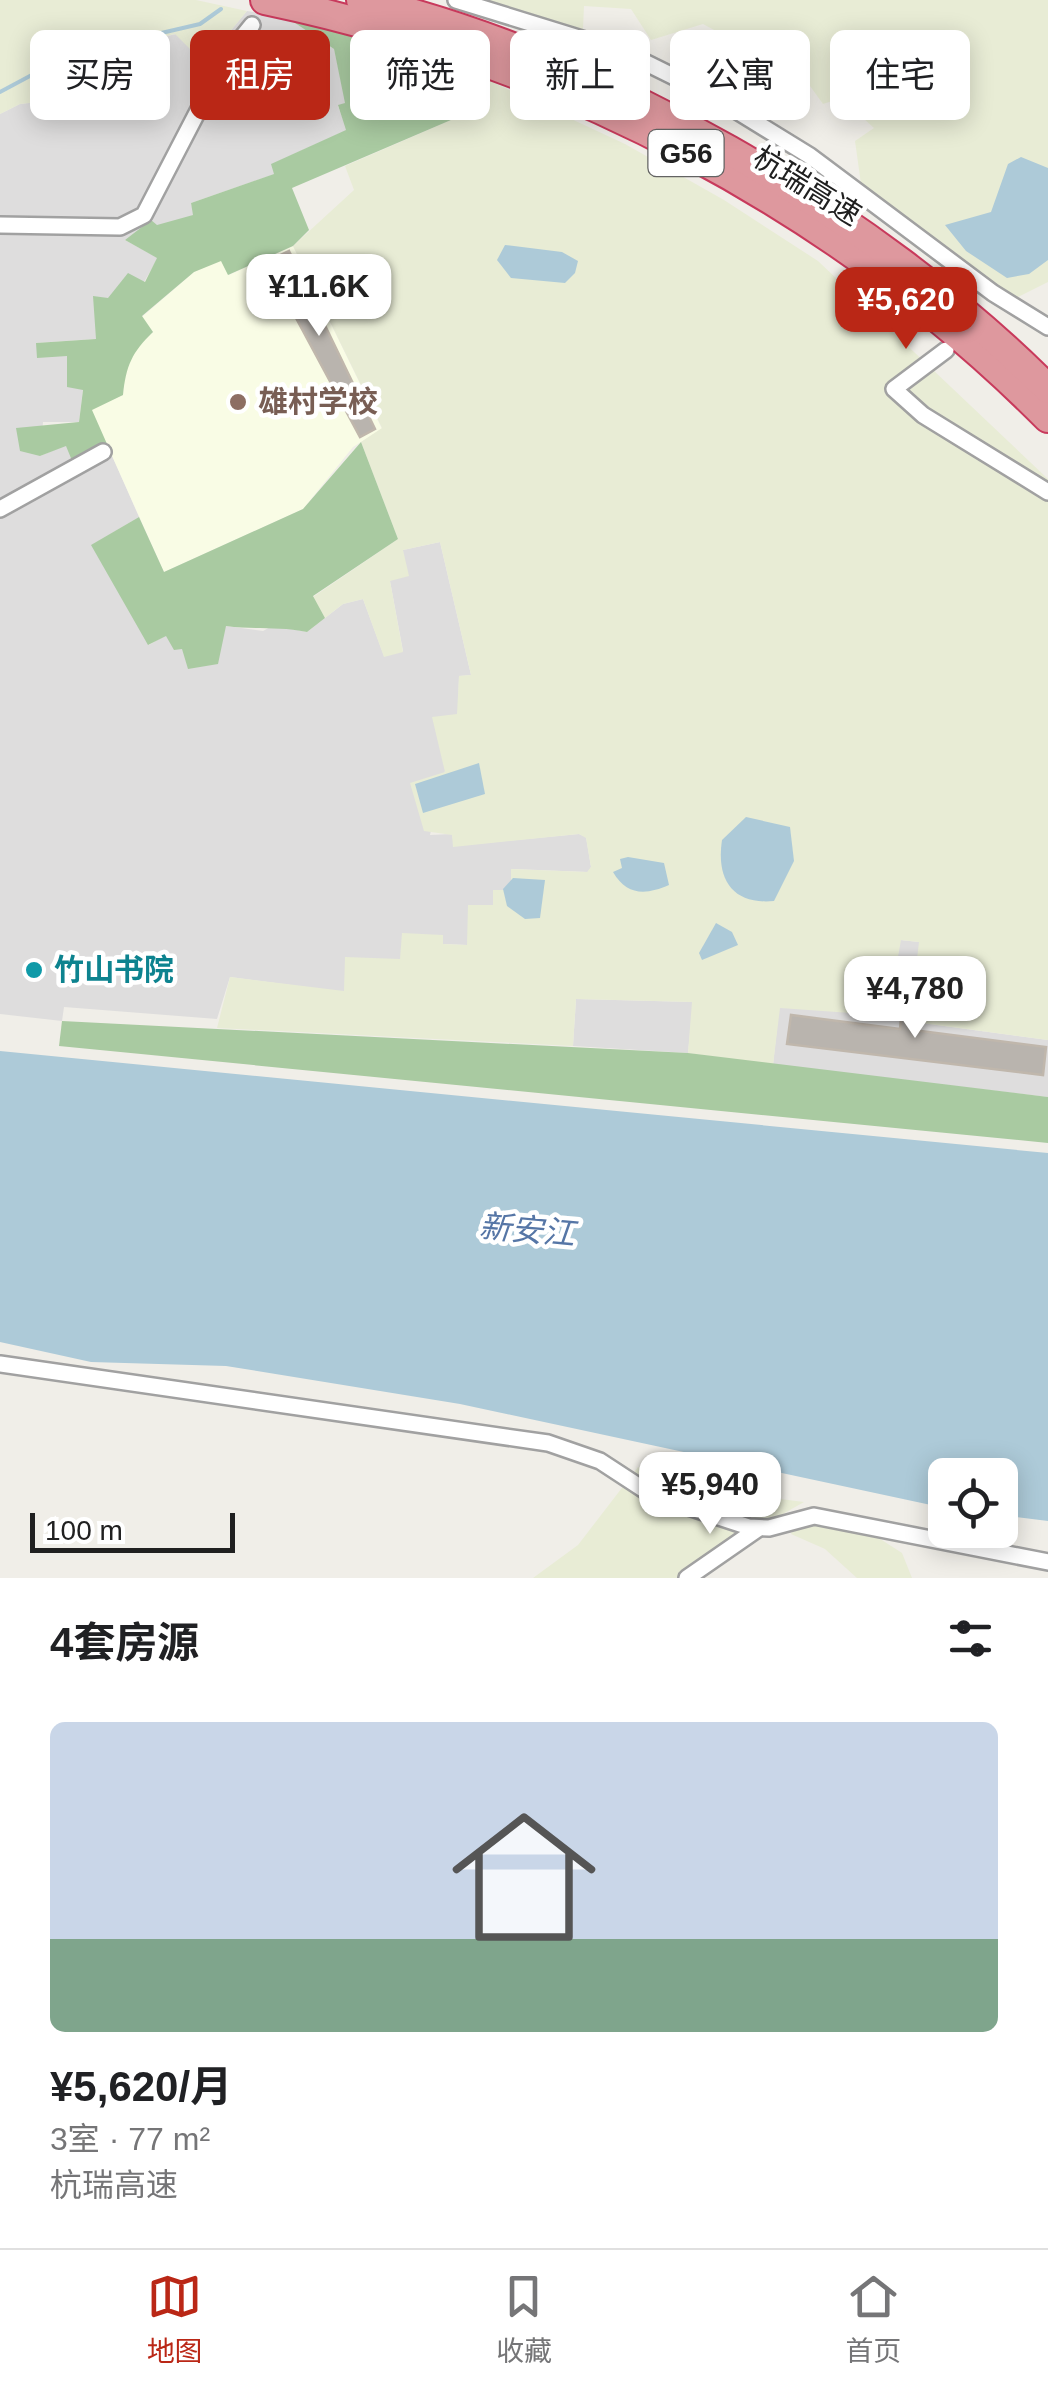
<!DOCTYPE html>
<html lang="zh">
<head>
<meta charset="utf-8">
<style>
	:root { --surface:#fff; --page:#f6f6f6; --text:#202124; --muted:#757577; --line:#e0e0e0; --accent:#ba2716 }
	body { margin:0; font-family:Helvetica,"Noto Sans SC",sans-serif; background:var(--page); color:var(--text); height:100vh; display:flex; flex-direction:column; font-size:38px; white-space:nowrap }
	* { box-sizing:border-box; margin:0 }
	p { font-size:32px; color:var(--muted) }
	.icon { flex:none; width:55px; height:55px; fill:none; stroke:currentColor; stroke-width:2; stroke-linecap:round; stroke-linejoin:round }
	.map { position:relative; height:1578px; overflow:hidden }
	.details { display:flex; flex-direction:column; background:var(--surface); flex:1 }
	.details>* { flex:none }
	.hud { position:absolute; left:30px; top:30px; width:990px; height:90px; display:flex; gap:20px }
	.controls { position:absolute; left:928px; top:1458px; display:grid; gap:20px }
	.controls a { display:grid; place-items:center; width:90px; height:90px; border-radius:15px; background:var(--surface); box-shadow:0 5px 25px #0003; font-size:50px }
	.scale { position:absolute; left:30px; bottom:25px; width:205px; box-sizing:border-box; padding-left:10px; border:5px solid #202020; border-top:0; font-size:28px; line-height:35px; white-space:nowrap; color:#202020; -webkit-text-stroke:8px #fff; paint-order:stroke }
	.price { position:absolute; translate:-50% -85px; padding:0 22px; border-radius:20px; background:#fff; color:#222; font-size:32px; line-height:65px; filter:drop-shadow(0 2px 5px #0008) }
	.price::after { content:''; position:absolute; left:50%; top:60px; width:30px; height:22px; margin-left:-15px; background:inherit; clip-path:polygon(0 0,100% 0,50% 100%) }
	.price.current { background:var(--accent); color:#fff }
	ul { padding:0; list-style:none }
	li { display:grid; align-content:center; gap:20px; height:530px; padding:0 50px }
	li span { display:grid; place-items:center; height:310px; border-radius:15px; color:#555 }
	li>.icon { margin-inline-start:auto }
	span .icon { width:180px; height:180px; fill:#fffc; stroke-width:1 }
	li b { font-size:42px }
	h2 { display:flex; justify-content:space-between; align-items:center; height:120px; padding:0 50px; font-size:42px }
	.pill { padding:0 35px; border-radius:15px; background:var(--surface); box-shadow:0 5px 25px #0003; font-size:35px; line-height:90px }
	.pill.current { background:var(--accent); color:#fff }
	.menu { display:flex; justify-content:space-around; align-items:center; height:140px; border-top:2px solid var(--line); background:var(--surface); font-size:28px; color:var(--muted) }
	.menu a { display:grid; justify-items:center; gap:5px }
	.menu .current { color:var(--accent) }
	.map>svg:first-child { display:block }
	.residential { fill:#dedddd }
	.education { fill:#f9fce5 }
	.farmland { fill:#e8ecd5 }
	.forest { fill:#a9caa1 }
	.water { fill:#adcad8 }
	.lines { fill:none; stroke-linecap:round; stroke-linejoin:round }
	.stream { stroke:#adcad8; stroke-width:4 }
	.building { fill:#b9b4ae; stroke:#c0b7ac; stroke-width:2.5 }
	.minor-casing { stroke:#a1a1a1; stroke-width:20 }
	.motorway-casing { stroke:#c83a5c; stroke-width:32 }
	.minor { stroke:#fff; stroke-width:15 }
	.motorway { stroke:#de989e; stroke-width:28 }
	.education-dot { fill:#8d6e63; stroke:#fff; stroke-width:4 }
	.culture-dot { fill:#0f9aa8; stroke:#fff; stroke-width:4 }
	.labels { text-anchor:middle; stroke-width:9; stroke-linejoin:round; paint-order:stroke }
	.shield { fill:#fff; stroke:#636363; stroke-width:2.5 }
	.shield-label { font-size:28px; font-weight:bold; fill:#202020 }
	.street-label { font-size:30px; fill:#202020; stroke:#fff }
	.education-label { font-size:30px; font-weight:bold; fill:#785e54; stroke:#fff; text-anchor:start }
	.culture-label { font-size:30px; font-weight:bold; fill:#0d838f; stroke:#fff; text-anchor:start }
	.water-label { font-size:32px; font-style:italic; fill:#5676a6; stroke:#fff }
</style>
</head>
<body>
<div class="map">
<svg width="1048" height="1578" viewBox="0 0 1048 1578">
	<rect width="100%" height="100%" fill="#f0eee8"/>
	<g class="residential">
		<polygon points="247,11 286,17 334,49 346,103 338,106 347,130 272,164 275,174 191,203 194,215 125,240 158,258 144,282 96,339 36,343 67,356 83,389 79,422 43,422 40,456 66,445 74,462 107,444 139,517 92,545 149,645 166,635 226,626 263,631 274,625 307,632 343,604 363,599 384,656 403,651 390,581 403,550 440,542 471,675 459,676 458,715 430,835 452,834 454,846 579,834 586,837 591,867 588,872 512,869 511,891 494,905 467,945 443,944 443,936 344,992 230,977 217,1019 64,1007 62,1021 0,1014 0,114 20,104 55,100 54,63 176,34 223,40"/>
		<polygon points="900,940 919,942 929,968 922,1023 1048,1040 1048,1097 773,1065 779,1008 885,973 897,962"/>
		<polygon points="576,999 693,1002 688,1053 573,1046"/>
	</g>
	<polygon class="education" points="293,246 382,429 353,447 303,509 164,572 91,409 123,395 125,368 135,349 153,332 142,317 194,272 221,260 229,275"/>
	<g class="farmland">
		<polygon points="0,0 196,0 247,11 223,40 194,53 175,34 55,62 56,100 20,104 0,114"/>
		<polygon points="477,0 1048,0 1048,282 1014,299 862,191 855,141 874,128 841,98 823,104 805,79 703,24 651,40 631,9 584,6 583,29"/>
		<polygon points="466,70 625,144 724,200 818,261 1048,479 1048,1040 922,1023 929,969 916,967 919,942 901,940 897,962 885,973 879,1015 780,1008 773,1065 688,1053 692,1002 576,999 573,1046 217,1028 230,977 344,991 345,957 400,959 402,933 443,935 443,944 467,945 468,905 493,905 493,890 511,890 511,869 587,872 591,867 586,838 579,834 453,847 452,835 424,831 410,783 445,772 432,717 457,714 459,676 471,675 440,542 403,550 409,576 390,581 403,652 384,657 363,599 343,604 325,618 313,597 398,539 361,442 382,428 293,246 354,190 345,166 458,117"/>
		<polygon points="638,1467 683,1487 804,1502 774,1519 750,1522 737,1554 695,1578 533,1578 578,1545"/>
		<polygon points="817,1522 874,1535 902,1553 912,1578 857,1578 825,1549 791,1534 795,1524"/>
	</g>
	<g class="forest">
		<path d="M286,17l70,17 110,36 -8,47 -166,71 17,42 -16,16 -65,29 -7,-14 -27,11 -52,44 11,16c-21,20 -27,34 -30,63l-31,15 15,34 -34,19 -7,-17 -26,10 -20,-5 -4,-23 63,-6 4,-32 -16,-3v-31l-30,2 -1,-15 60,-4 -3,-43 15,2 20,-25 17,9 12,-24 -32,-18 26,-20 6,5 36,-10 -2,-12 83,-29 -3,-10 75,-34 -8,-25 7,-2 -11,-54z"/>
		<path d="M361,442l37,97 -85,57 12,22 -18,14c-29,-6 -51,-2 -81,-6l-8,38 -30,5 -6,-20 -8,1 -8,-14 -18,9 -57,-100 48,-28 25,55 139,-63z"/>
		<polygon points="62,1021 688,1053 1048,1097 1048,1143 59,1046"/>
	</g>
	<g class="water">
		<polygon points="1021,157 1048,168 1048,260 1029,274 1007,278 966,251 945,225 991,212 1008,164"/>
		<polygon points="505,245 562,252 578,261 575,273 565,283 511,278 497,260"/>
		<polygon points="479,763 485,794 423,813 415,784"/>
		<path d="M746,817l44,10 4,34 -20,40c-42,4 -58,-22 -52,-61z"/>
		<path d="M628,857l36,6 5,22c-23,10 -42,11 -56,-13l9,-4 -2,-9z"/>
		<polygon points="513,878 545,880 540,918 525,919 507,906 503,889"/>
		<polygon points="716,923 732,932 738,945 702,960 699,953"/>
		<polygon points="0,1051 1048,1153 1048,1521 1000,1515 1000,1475 945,1475 945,1508 460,1404 226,1366 91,1362 0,1342"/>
	</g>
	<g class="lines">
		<polyline class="stream" points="0,92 71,54 200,24 221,9"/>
	</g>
	<g class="building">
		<polygon points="289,251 375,429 360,437 266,262"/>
		<polygon points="905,970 919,971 913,1030 1046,1047 1043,1075 787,1044 791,1015 900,1029"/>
	</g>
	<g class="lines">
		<g class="minor-casing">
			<g id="minor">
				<polyline points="456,0 624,52 711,95 810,156 993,293 1048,327"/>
				<polyline points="0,225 120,227 144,215 226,57 252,25"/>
				<polyline points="946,350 894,389 923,415 1048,492"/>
				<polyline points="0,509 103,452"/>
				<polyline points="0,1364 548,1443 600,1461 652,1495 749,1527 769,1528 814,1516 1048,1562"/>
				<polyline points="687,1578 759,1528"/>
			</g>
		</g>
		<g class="motorway-casing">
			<g id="motorway">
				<path d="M265,0c293,61 571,205 783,418"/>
				<path d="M361,0c239,56 514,215 687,389"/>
			</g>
		</g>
		<use href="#minor" class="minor"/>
		<use href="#motorway" class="motorway"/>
	</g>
	<circle class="education-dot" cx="238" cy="402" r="10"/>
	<circle class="culture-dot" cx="34" cy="970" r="10"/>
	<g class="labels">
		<rect class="shield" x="648.5" y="130" width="75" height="46" rx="8"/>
		<g class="shield-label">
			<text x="686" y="163">G56</text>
		</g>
		<g class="street-label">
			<text transform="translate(807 186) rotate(32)" y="10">杭瑞高速</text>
		</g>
		<g class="education-label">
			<text x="258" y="412">雄村学校</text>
		</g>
		<g class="culture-label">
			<text x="54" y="980">竹山书院</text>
		</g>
		<g class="water-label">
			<text transform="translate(527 1230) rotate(5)" y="11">新安江</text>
		</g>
	</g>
</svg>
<div class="controls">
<a><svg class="icon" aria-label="locate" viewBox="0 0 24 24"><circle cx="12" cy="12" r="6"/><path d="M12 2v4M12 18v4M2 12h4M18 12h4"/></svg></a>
</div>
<div class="scale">100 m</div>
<b class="price" style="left:319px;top:339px">¥11.6K</b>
<b class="price current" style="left:906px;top:352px">¥5,620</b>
<b class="price" style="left:915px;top:1041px">¥4,780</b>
<b class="price" style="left:710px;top:1537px">¥5,940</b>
<div class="hud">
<a class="pill">买房</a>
<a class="pill current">租房</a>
<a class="pill">筛选</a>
<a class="pill">新上</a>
<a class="pill">公寓</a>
<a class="pill">住宅</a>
</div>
</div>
<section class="details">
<h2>4套房源<svg class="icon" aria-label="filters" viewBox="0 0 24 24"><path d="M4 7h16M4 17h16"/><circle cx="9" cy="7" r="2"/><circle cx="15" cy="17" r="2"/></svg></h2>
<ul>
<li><span style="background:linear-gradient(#c9d6e8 70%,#7fa58c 0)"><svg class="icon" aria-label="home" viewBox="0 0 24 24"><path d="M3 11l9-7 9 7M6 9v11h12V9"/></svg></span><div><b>¥5,620/月</b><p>3室 · 77 m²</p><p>杭瑞高速</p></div></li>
</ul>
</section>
<nav class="menu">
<a class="current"><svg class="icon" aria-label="map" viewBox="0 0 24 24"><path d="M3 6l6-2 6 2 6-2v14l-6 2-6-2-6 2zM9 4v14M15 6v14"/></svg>地图</a>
<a><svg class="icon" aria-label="saved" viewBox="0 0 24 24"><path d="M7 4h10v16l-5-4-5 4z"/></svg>收藏</a>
<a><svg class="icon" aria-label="home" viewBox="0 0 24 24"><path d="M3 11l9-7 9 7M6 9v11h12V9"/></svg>首页</a>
</nav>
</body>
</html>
